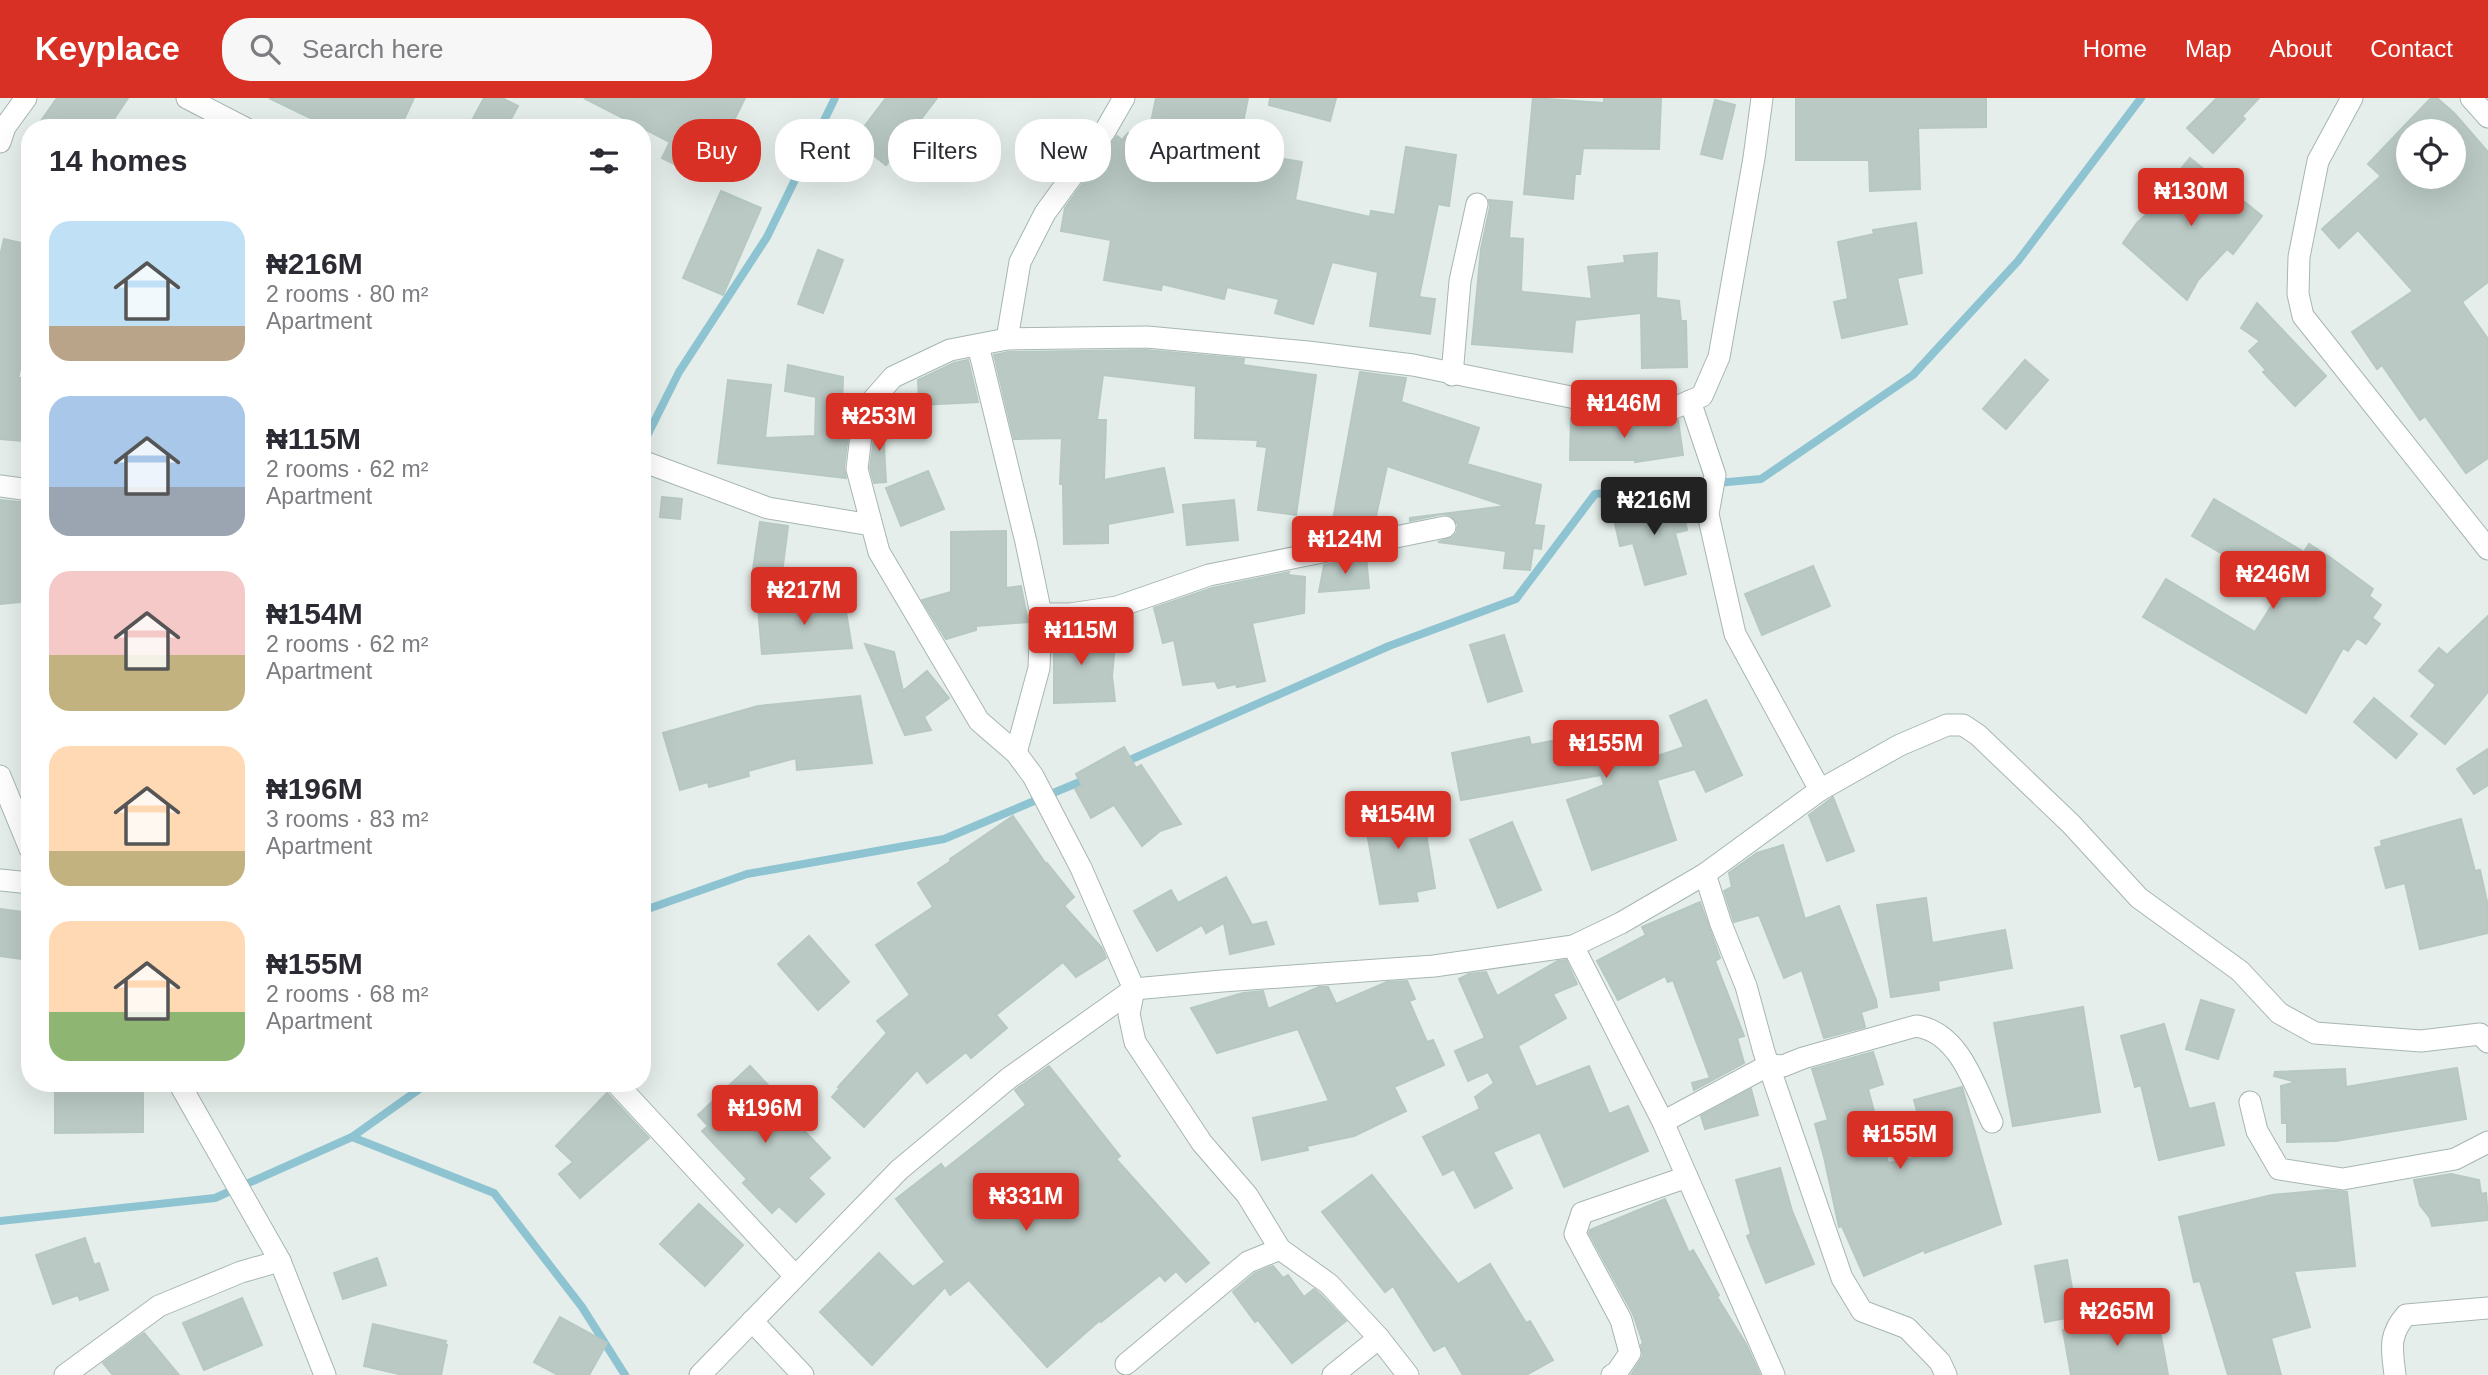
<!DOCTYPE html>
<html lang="en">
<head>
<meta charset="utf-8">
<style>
	:root { --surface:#fff; --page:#f7f7f7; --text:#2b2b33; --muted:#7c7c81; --accent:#d93025 }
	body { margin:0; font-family:Arial,sans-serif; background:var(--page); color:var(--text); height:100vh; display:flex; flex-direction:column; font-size:26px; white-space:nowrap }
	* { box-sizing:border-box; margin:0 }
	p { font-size:23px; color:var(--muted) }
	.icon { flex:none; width:38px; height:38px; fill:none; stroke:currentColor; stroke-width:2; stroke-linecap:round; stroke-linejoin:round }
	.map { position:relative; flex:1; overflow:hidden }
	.drawer { position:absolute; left:21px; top:21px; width:630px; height:973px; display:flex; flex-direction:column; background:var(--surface); border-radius:28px; box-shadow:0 7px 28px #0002 }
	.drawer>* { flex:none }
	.hud { position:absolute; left:672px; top:21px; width:665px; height:63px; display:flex; gap:14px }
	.tools { position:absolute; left:2396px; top:21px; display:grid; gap:14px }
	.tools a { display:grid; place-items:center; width:70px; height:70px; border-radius:50%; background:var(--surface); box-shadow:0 7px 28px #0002; font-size:35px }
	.price { position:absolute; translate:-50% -60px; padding:0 16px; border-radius:7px; background:var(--accent); color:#fff; font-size:23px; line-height:46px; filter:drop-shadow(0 2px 4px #0008) }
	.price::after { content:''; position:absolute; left:50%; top:42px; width:21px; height:16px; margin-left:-10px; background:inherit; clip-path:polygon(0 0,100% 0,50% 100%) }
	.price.current { background:#222; color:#fff }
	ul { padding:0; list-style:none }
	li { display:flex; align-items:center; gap:21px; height:175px; padding:0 28px }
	li span { display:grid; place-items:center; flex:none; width:196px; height:140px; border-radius:21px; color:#555 }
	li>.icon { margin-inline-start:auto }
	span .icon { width:84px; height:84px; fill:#fffc; stroke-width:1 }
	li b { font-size:30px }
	h2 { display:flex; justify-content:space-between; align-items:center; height:84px; padding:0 28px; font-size:30px }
	.pill { padding:0 24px; border-radius:28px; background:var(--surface); box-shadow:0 7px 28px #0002; font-size:24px; line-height:63px }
	.pill.current { background:var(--accent); color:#fff }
	header { display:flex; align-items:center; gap:42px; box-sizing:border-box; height:98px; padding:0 35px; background:var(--accent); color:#fff }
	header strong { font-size:33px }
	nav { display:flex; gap:38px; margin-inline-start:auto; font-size:24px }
	.search { width:490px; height:63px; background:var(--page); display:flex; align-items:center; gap:18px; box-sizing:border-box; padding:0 24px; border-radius:28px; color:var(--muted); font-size:26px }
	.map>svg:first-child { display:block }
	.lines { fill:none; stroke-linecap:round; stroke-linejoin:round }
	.stream { stroke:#8ec4d2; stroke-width:8 }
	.building { fill:#bac9c4; stroke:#b7c8c2; stroke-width:2; fill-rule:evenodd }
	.minor-casing { stroke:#a7b6b2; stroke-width:23 }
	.minor { stroke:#fff; stroke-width:21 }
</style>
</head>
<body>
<header>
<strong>Keyplace</strong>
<div class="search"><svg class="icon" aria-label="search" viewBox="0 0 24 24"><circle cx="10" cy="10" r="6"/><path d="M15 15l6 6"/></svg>Search here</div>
<nav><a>Home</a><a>Map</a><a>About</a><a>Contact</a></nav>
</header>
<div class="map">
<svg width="2488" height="1277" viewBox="0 0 2488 1277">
	<rect width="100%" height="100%" fill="#e5eeea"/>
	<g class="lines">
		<g class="stream">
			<polyline points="642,348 679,274 767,139 835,0"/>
			<polyline points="1123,665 1389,548 1516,501 1595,396 1761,381 1913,277 2018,163 2141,0"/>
			<polyline points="642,813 747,776 944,741 1089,680"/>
			<polyline points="352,1039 494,1095 582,1209 625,1277"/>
			<polyline points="0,1123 215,1100 352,1039 428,985"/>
		</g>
	</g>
	<g class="building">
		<polygon points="57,0 128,0 108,30 36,30"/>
		<polygon points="269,0 414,0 400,30 331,30"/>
		<polygon points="484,0 502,0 518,8 506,30 468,30"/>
		<polygon points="584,0 745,0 705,81 662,60 670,44"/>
		<polygon points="886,0 937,0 886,67 854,42"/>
		<polygon points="1156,0 1248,0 1237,53 1302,64 1295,102 1370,119 1371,113 1395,117 1406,49 1456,57 1449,108 1438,106 1419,199 1435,201 1430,236 1370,228 1378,174 1332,164 1313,226 1275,215 1279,201 1227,189 1224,201 1162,186 1161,192 1104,182 1111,142 1061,133 1065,110 1117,38 1122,42 1128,35 1146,49"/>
		<polygon points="1270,0 1336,0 1330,23 1269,7"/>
		<polygon points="1533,0 1604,5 1604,0 1661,0 1659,51 1583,50 1580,76 1575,76 1573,101 1524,96"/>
		<polygon points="1796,0 1986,0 1986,29 1918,30 1920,91 1870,93 1869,62 1796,62"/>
		<polygon points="2217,0 2259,0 2242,18 2245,21 2213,55 2187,30"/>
		<path d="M2431,0h6l17,15 34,39v130l-26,20 26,37v119l-22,15 -41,-57 -5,4 -38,-55 -5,4 -25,-37 61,-41 -55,-61 -19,18 -17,-19 59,-53 -13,-12zM2408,33h46v46h-46z"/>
		<polygon points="1715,2 1735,7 1722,61 1701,56"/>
		<polygon points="2190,60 2262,118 2233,156 2227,151 2198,182 2187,202 2123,145 2137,125 2162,102 2158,99"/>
		<polygon points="721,93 761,110 723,197 683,180"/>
		<polygon points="1489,102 1512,104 1509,140 1523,141 1521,193 1523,194 1592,201 1588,169 1625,165 1624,158 1657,155 1656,200 1679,203 1681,223 1686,223 1687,269 1642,270 1641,215 1575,222 1572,254 1472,246 1481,151 1490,109"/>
		<polygon points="1916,125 1922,175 1897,180 1907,226 1842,240 1834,204 1848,201 1838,144 1874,136 1873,132"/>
		<polygon points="4,141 30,147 30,230 18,280 28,280 22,343 0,341 0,158"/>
		<polygon points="818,152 843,162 823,215 798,206"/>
		<polygon points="2257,205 2326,278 2295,308 2263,274 2266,272 2249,253 2260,243 2241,230"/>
		<polygon points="1146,252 1244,261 1243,267 1316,277 1296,417 1258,412 1267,349 1257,348 1258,342 1195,340 1196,288 1103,277 1097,322 1106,322 1104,382 1164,370 1173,414 1108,426 1108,445 1064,446 1063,386 1060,386 1062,340 1014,341 994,257 1008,254"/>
		<polygon points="968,262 978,304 919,307 918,282 954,265"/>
		<polygon points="2025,262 2048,282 2006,331 1983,311"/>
		<polygon points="788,267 843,279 842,309 852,308 844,369 846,380 718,365 728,282 771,287 765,340 815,338 816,299 785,293"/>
		<polygon points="1360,274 1406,280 1401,304 1479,330 1467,366 1541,387 1534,427 1544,428 1541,451 1533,450 1530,472 1504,470 1506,453 1438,444 1453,439 1457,434 1458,426 1450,417 1442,416 1410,423 1410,420 1506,408 1387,368 1374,427 1333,422"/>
		<polygon points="882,312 886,384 874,385 870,370 877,318"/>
		<polygon points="1571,320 1621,320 1621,325 1647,322 1678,322 1683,357 1635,364 1635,362 1570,362"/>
		<polygon points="928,373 944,411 901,428 886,390"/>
		<polygon points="1679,397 1687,432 1675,435 1686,476 1645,487 1633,445 1620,448 1612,412"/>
		<polygon points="662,399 682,401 680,421 660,419"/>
		<polygon points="2214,401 2304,454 2309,446 2331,460 2373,491 2369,498 2381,507 2372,520 2380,526 2366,546 2357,540 2348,553 2343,550 2306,615 2143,519 2166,481 2255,534 2282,491 2192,438"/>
		<polygon points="0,402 30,405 30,503 0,506"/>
		<polygon points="1234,402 1238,442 1187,447 1183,407"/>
		<polygon points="760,424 788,428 782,475 753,471"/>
		<polygon points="1006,433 1006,490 1021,488 1028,524 976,528 976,532 946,541 922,502 951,494 951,434"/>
		<polygon points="1366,458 1369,490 1319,494 1324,467"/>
		<polygon points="1813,468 1830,508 1762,537 1745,496"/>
		<polygon points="1289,474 1288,477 1305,479 1304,515 1252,525 1265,583 1237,589 1236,586 1218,590 1215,583 1183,587 1174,542 1163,545 1154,510 1212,490"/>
		<polygon points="844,502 852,550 762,556 758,509"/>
		<polygon points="2488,518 2488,594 2445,646 2411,618 2436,587 2419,573 2439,550 2447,557"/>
		<polygon points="1096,525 1093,556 1114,556 1112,579 1115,603 1054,605 1054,529"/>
		<polygon points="1504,537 1522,593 1488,604 1470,547"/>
		<polygon points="865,546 894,554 903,593 927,573 949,600 924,619 931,632 905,637"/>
		<polygon points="860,598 872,665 797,672 796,660 748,673 749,678 709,689 708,684 680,692 663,635 758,608"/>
		<polygon points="2374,600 2417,636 2396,660 2354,624"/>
		<polygon points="1706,602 1742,677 1706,694 1695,671 1657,682 1676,742 1592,772 1567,702 1604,687 1601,677 1461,702 1452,655 1529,639 1531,647 1630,628 1637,665 1684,649 1670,618"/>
		<polygon points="1124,649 1136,670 1141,667 1181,726 1160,733 1142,748 1114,707 1091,720 1075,691 1082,687 1076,676"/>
		<polygon points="2488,651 2488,687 2474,696 2457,671"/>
		<polygon points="1414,699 1421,736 1426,736 1435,790 1416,794 1418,803 1380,806 1362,708"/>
		<polygon points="1833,699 1854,753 1827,763 1809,717"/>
		<polygon points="1013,718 1046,766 1047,765 1074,799 1064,808 1102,850 1106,860 1076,879 1063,864 996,917 1007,930 971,960 966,954 927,985 917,972 864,1029 832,999 840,990 838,989 887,935 877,923 910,897 876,847 933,809 918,785 951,763 950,761"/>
		<polygon points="2461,721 2475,773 2480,772 2488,808 2488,835 2420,851 2405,785 2386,790 2375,750 2382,748 2381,743"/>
		<polygon points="1512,724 1541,792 1498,810 1470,742"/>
		<polygon points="1783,747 1805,821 1839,808 1876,902 1877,909 1861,914 1865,929 1824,940 1802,872 1784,880 1759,817 1734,824 1724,793 1732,789 1729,775 1757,755"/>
		<polygon points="1226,779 1252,827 1266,824 1274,846 1230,856 1224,825 1206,835 1202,827 1157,853 1134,813 1171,792 1178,805"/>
		<polygon points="1926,800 1932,845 2005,832 2012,870 1938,883 1939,892 1891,899 1877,807"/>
		<polygon points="1700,804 1720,860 1715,863 1744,938 1737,940 1744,965 1694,992 1692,985 1710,980 1673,882 1668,884 1665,878 1618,902 1597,863 1646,837 1642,829"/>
		<polygon points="0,811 30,815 30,862 0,858"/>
		<polygon points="809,838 849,884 818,912 778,866"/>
		<polygon points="1566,862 1577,886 1553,896 1566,920 1518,948 1536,989 1589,968 1609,1016 1628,1008 1648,1053 1564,1089 1540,1034 1493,1054 1512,1090 1475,1110 1454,1071 1443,1077 1423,1039 1480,1011 1475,999 1494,985 1488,974 1468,983 1455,953 1485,940 1459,881 1469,876 1486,874 1497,898 1558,863"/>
		<polygon points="1407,883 1415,901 1409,903 1427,944 1433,942 1444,967 1394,989 1406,1013 1354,1038 1307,1048 1308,1052 1262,1062 1253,1020 1329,1003 1298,931 1217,955 1191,910 1243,895 1263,893 1268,911 1319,889 1328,889 1336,906 1387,884"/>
		<polygon points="2201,902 2234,912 2218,961 2186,951"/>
		<polygon points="2083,909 2100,1014 2013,1028 1994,925"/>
		<polygon points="2164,926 2189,1011 2214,1005 2224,1047 2159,1062 2141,987 2135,989 2121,938"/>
		<polygon points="1873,954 1883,986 1868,991 1888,1065 1929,1057 1914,1002 1962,989 2001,1126 1925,1155 1924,1152 1864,1178 1842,1128 1839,1129 1824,1059 1815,1026 1828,1022 1812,971"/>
		<polygon points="750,968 785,1005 781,1008 830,1060 808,1080 824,1096 796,1124 779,1108 772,1115 743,1085 747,1081 702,1033 708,1028 698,1017"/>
		<polygon points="1049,968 1120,1058 1116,1061 1209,1165 1186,1184 1176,1173 1165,1183 1160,1177 1101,1224 1100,1222 1047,1269 969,1182 950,1197 945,1189 872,1267 820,1214 879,1155 913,1189 945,1164 896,1101 941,1066 945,1071 1026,1007 1015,992"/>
		<polygon points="2457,970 2466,1021 2336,1043 2287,1044 2287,1025 2282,1025 2281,988 2296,984 2274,978 2275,974 2345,971 2346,989"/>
		<polygon points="55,985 143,985 143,1034 55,1035"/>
		<polygon points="1751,991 1758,1017 1705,1031 1701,1018"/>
		<polygon points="607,995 649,1040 580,1100 559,1076 573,1064 556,1048"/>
		<polygon points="1780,1070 1792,1113 1814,1166 1766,1185 1747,1138 1751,1136 1736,1082"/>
		<polygon points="2451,1076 2479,1082 2481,1096 2486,1095 2488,1122 2432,1128 2430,1120 2420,1107 2414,1082"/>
		<polygon points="1372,1077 1458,1186 1490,1166 1526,1225 1530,1223 1553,1262 1526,1277 1463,1277 1445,1247 1434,1253 1393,1188 1385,1194 1322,1114"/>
		<polygon points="2327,1092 2347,1094 2355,1168 2294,1173 2310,1229 2271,1240 2281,1277 2228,1277 2200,1183 2194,1184 2179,1119 2272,1097"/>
		<polygon points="1665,1101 1689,1155 1693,1152 1719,1197 1717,1199 1746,1246 1760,1277 1631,1277 1643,1258 1641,1247 1643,1245 1633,1216 1589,1135 1590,1132"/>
		<polygon points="699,1106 743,1147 705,1188 660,1146"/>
		<polygon points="85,1140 94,1167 99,1165 108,1192 80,1202 78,1197 53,1206 36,1157"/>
		<polygon points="377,1160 386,1187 343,1201 334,1175"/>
		<polygon points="2067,1162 2077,1218 2045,1224 2035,1168"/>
		<polygon points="1273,1168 1283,1180 1288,1177 1304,1199 1314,1191 1320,1196 1346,1223 1292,1265 1258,1222 1255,1224 1233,1194 1255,1175"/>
		<polygon points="242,1200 262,1247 204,1272 183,1225"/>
		<polygon points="2157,1216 2168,1277 2071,1277 2063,1232"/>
		<polygon points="560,1219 607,1245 589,1277 558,1277 534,1264"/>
		<polygon points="373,1226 446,1243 445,1246 447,1247 441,1277 403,1277 364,1268"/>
		<polygon points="144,1235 179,1277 113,1277 103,1265"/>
	</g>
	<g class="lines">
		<g class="minor-casing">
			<g id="minor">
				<polyline points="187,0 245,30"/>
				<polyline points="2352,0 2318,63 2299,159 2298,196 2303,218 2488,451"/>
				<polyline points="2471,0 2488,19"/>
				<polyline points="0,44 5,29 26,0"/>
				<polyline points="1007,241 1020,164 1045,115 1105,33 1124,0"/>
				<polyline points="978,247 1026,444 1041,516 1039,570 1016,655"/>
				<polyline points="1452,277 1460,183 1477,106"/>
				<polyline points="1690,303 1715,377 1708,416 1735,536 1820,692"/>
				<polyline points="642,363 768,410 871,427"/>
				<polyline points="0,388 30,392"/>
				<polyline points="1041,516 1070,516 1117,509 1209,477 1445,429"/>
				<polyline points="0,678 30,751"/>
				<polyline points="1705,776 1721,826 1746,888 1764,954 1842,1180 1862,1213 1907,1230 1940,1264 1946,1277"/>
				<polyline points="0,782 30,785"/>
				<polyline points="1573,848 1663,1024 1774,1277"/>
				<polyline points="179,985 280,1163 325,1277"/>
				<polyline points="616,985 795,1178"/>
				<polyline points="2250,1004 2257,1033 2279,1071 2343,1081 2455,1061 2488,1044"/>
				<path d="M1663,1024l106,-57 14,1 20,-8 113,-32c44,6 59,61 76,96"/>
				<polyline points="752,1223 803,1277"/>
				<polyline points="1126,1266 1248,1164 1280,1151"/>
				<polyline points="65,1277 159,1208 241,1174 280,1163"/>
				<polyline points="700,1277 899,1072 1009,980 1134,891 1222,883 1434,868 1573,848 1621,825 1705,776 1820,692 1900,647 1947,627 1963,627 1978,637 2071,726 2139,800 2240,873 2279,915 2315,935 2421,943 2480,936 2488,944"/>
				<polyline points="1333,1277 1379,1240"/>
				<polyline points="1408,1277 1379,1240 1329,1186 1280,1151 1247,1097 1202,1045 1135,944 1129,916 1134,891 1081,770 1033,678 1016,655 979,623 879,454 857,371 864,312 893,279 950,252 1007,241 1147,239 1308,254 1413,267 1605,306 1674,310 1702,298 1719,259 1754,60 1762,0"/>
				<polyline points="1612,1277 1617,1274 1630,1255 1621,1222 1575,1136 1582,1115 1687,1079"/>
				<path d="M2395,1277c-3,-26 -7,-39 11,-60l82,-7"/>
			</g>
		</g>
		<use href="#minor" class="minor"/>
	</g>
</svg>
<div class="tools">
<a><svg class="icon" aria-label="locate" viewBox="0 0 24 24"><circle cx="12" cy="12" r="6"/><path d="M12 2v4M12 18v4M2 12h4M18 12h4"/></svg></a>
</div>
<b class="price" style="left:2191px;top:130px">₦130M</b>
<b class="price" style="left:1624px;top:342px">₦146M</b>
<b class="price" style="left:879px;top:355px">₦253M</b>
<b class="price current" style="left:1654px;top:439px">₦216M</b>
<b class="price" style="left:1345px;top:478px">₦124M</b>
<b class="price" style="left:2273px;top:513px">₦246M</b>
<b class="price" style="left:804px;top:529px">₦217M</b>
<b class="price" style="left:1081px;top:569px">₦115M</b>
<b class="price" style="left:1606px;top:682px">₦155M</b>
<b class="price" style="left:1398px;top:753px">₦154M</b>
<b class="price" style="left:765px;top:1047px">₦196M</b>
<b class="price" style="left:1900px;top:1073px">₦155M</b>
<b class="price" style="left:1026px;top:1135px">₦331M</b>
<b class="price" style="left:2117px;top:1250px">₦265M</b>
<div class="hud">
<a class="pill current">Buy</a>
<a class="pill">Rent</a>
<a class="pill">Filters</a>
<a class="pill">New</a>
<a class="pill">Apartment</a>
</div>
<section class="drawer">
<h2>14 homes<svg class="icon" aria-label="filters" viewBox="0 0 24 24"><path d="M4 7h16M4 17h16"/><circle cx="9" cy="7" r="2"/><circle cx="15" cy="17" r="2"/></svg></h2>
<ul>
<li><span style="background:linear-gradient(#bfe0f5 75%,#b9a48a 0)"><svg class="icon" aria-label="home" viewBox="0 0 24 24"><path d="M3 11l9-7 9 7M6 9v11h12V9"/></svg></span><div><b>₦216M</b><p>2 rooms · 80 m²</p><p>Apartment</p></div></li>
<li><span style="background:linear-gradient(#a9c7e8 65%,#9aa5b1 0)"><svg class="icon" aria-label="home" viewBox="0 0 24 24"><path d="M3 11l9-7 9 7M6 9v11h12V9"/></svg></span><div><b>₦115M</b><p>2 rooms · 62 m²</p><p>Apartment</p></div></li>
<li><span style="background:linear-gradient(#f6c9c9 60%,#c2b280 0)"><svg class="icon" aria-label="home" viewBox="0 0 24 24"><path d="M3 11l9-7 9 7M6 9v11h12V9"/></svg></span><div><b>₦154M</b><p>2 rooms · 62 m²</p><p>Apartment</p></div></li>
<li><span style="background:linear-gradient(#ffd9b3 75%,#c2b280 0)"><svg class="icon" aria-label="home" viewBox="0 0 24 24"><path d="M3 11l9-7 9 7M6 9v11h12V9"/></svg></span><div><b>₦196M</b><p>3 rooms · 83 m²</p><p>Apartment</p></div></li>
<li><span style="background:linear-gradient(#ffd9b3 65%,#8fb573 0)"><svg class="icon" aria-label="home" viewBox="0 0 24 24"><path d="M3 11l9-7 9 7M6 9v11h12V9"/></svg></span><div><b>₦155M</b><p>2 rooms · 68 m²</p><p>Apartment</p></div></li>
</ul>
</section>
</div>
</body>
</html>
